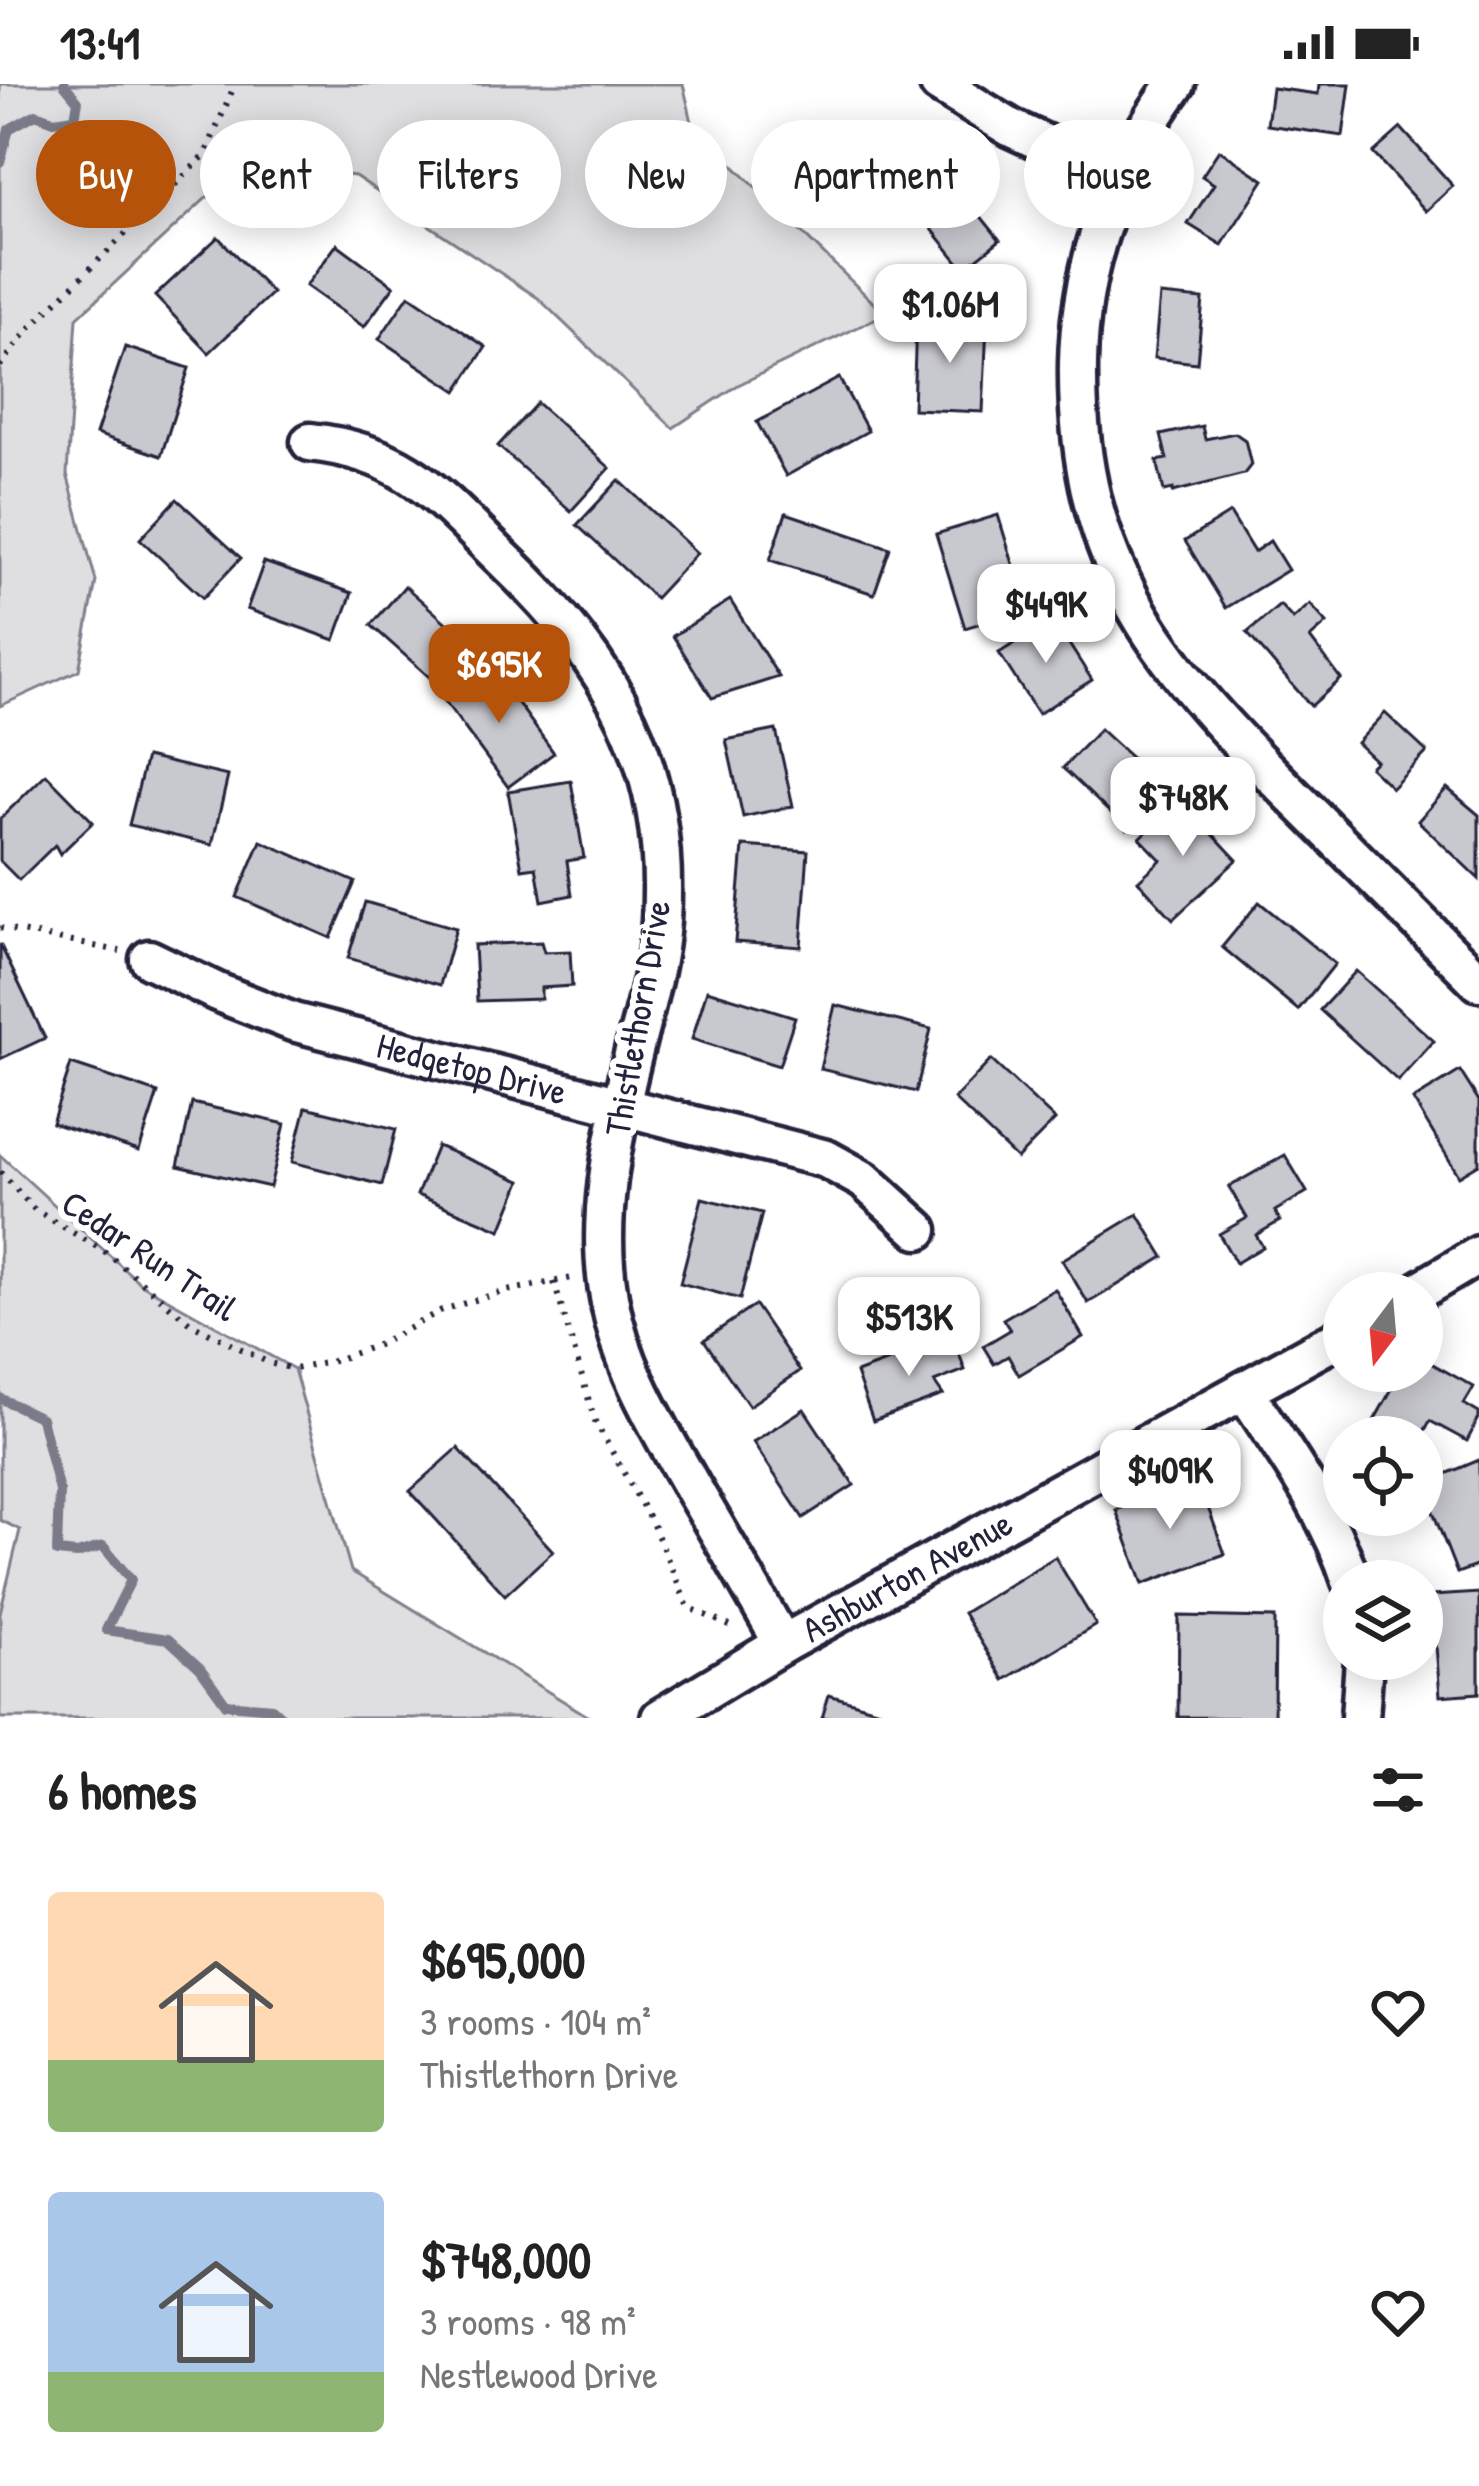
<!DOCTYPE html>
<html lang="en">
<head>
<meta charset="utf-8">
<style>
	:root { --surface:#fff; --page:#f6f6f6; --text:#222; --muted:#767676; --accent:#b45309 }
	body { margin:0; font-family:"Patrick Hand",sans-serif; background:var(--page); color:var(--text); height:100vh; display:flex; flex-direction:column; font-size:45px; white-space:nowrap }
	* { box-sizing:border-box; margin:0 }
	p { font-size:39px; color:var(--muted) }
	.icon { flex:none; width:66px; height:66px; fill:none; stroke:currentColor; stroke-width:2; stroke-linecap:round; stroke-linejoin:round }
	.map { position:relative; height:1634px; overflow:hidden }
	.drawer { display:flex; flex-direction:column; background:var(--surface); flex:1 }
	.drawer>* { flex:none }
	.top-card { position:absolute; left:36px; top:36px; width:1407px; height:108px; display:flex; gap:24px }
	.needle { width:78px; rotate:196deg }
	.buttons { position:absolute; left:1323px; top:1188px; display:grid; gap:24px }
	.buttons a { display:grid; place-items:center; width:120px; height:120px; border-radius:50%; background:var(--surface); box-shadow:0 6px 30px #0003; font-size:60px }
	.price { position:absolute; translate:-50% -102px; padding:0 27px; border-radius:24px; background:#fff; color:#222; font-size:39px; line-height:78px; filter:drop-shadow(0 3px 6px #0008) }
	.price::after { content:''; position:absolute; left:50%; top:72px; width:36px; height:27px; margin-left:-18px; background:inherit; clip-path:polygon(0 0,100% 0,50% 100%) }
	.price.active { background:var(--accent); color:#fff }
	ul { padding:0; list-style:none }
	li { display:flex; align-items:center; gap:36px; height:300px; padding:0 48px }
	li span { display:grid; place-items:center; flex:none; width:336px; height:240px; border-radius:12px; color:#555 }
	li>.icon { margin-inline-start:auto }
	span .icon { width:144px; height:144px; fill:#fffc; stroke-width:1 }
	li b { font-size:51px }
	h2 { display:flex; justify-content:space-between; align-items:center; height:144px; padding:0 48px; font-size:51px }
	.chip { padding:0 42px; border-radius:54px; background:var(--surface); box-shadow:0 6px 30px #0003; font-size:42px; line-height:108px }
	.chip.active { background:var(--accent); color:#fff }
	.status { display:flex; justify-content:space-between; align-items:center; height:84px; padding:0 60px; background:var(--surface); direction:ltr }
	.status svg { height:33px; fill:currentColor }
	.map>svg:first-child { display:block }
	.green { fill:#dfdfe2; stroke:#80808e; stroke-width:3 }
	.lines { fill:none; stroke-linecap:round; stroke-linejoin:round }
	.stream { stroke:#7a7a88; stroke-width:10 }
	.building { fill:#c8c8cf; stroke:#22223b; stroke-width:3 }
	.minor-casing { stroke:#22223b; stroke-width:45 }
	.path { stroke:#22223b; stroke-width:6; stroke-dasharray:3 9; stroke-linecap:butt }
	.minor { stroke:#fff; stroke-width:36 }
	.labels { text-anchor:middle; stroke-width:12; stroke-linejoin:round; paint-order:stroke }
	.street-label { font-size:36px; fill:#22223b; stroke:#fff }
</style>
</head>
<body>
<div class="status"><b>13:41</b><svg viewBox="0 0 49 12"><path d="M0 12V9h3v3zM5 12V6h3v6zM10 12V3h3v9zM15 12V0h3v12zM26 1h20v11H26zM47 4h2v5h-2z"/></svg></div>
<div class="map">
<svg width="1479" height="1634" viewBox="0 0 1479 1634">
	<rect width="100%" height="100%" fill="#fff"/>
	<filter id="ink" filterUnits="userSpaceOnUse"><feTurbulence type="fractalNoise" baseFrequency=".00833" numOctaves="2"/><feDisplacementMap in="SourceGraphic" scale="24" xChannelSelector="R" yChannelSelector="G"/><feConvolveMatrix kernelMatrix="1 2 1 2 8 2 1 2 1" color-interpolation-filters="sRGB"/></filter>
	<g filter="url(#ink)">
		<g class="green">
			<polygon points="0,0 683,0 693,42 885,230 738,301 673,344 538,214 355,92 245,78 77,234 67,390 96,497 79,586 0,622"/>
			<polygon points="0,1071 141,1200 294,1285 351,1487 591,1634 0,1634 0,1529 20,1446 0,1436"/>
		</g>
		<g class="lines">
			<g class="stream">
				<polyline points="0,78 9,45 36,30 54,37 75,34 78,17 64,0"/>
				<polyline points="0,1314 41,1334 59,1407 57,1468 77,1470 103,1462 131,1496 106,1546 168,1555 200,1584 226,1620 272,1624 283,1634"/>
			</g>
		</g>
		<g class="building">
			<polygon points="1319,0 1350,0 1343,52 1267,41 1272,4 1318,10"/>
			<polygon points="1401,44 1453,102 1426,127 1373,69"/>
			<polygon points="859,62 921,76 911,119 849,105"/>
			<polygon points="1219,66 1264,96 1222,161 1188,140 1214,100 1202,92"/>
			<polygon points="946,89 1000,156 964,185 911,119"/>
			<polygon points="218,153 272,209 209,269 155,212"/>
			<polygon points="337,160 394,202 364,243 306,202"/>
			<polygon points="409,211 486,263 457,307 379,255"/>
			<polygon points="1160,211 1203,215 1197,279 1154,274"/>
			<polygon points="916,237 987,240 983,328 913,325"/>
			<polygon points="125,263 189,284 161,372 96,350"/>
			<polygon points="839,294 868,347 786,392 757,338"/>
			<polygon points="537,319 610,384 571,427 498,362"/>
			<polygon points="1202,342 1205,355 1235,349 1245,356 1251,381 1244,390 1173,408 1173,405 1164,407 1157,377 1167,375 1161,351"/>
			<polygon points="619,396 697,469 655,514 577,441"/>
			<polygon points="177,415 241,474 203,514 140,455"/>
			<polygon points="786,429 890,464 874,510 770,476"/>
			<polygon points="1230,429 1254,468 1270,457 1288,486 1226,524 1185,457"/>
			<polygon points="998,431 1027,525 965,544 936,450"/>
			<polygon points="264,478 352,509 335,556 247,525"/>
			<polygon points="405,502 480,569 445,607 371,541"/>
			<polygon points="730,516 779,593 712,614 673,552"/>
			<polygon points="1310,520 1327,539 1310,554 1341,595 1311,622 1247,549 1280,521 1293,535"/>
			<polygon points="1053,535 1092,596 1038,630 999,569"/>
			<polygon points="491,582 554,669 508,703 444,616"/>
			<polygon points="1385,629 1427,668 1392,704 1370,683 1376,677 1357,659"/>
			<polygon points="1100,645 1165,705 1127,745 1063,684"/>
			<polygon points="776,646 793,722 743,733 726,656"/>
			<polygon points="146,673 228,692 212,761 129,741"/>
			<polygon points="46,690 93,738 60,770 55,761 19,796 0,777 0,735"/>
			<polygon points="571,697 584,774 567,777 572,811 542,817 536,783 522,785 508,707"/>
			<polygon points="1447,704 1479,731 1479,795 1418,737"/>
			<polygon points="1181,716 1237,776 1173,835 1138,797 1161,776 1140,754"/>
			<polygon points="261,757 355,798 331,854 237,813"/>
			<polygon points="743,762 808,767 801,863 735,858"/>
			<polygon points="365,818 456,844 440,901 348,874"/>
			<polygon points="1259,818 1335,880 1298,926 1222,863"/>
			<polygon points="541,858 544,868 570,867 572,902 541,904 541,915 477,917 474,861"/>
			<polygon points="0,860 45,954 0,975"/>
			<polygon points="1356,887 1434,957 1398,997 1320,926"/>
			<polygon points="707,906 795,933 779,982 692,955"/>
			<polygon points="835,921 931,945 916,1008 820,985"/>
			<polygon points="991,976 1055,1036 1017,1075 954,1015"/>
			<polygon points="71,980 158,1009 139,1067 52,1039"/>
			<polygon points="1460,987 1479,1017 1479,1080 1459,1092 1413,1016"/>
			<polygon points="192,1019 285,1040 270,1103 178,1082"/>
			<polygon points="306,1023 396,1045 382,1101 292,1078"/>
			<polygon points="437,1062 521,1097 501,1146 417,1111"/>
			<polygon points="1285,1071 1307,1108 1275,1127 1280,1137 1256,1151 1263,1163 1236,1179 1219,1150 1247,1134 1229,1103"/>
			<polygon points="702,1114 762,1129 740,1215 680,1199"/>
			<polygon points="1138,1130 1164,1173 1088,1219 1062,1176"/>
			<polygon points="1055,1205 1083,1253 1019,1291 1008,1272 994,1280 983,1262 1010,1246 1003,1235"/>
			<polygon points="755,1221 800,1287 749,1322 704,1256"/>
			<polygon points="953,1253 965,1286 934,1298 943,1311 873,1337 856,1289"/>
			<polygon points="1422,1274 1474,1303 1464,1320 1479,1329 1479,1334 1467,1357 1430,1337 1421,1353 1390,1353 1371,1342 1402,1287 1422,1287"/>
			<polygon points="804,1325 854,1401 803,1434 753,1358"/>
			<polygon points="458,1364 553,1467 505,1511 410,1407"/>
			<polygon points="1479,1376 1479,1481 1457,1489 1422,1400"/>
			<polygon points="1198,1396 1225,1470 1143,1500 1116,1426"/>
			<polygon points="1055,1473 1096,1541 1004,1596 963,1529"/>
			<polygon points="1479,1509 1479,1609 1440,1612 1432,1512"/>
			<polygon points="1179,1532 1275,1534 1274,1634 1178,1633"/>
			<polygon points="829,1611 906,1634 822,1634"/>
		</g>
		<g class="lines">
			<g class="minor-casing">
				<g id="minor">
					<polyline points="939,0 1011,44 1120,94"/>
					<path d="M1176,0c-60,80 -96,178 -98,279 -3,208 87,307 227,445 58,58 116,116 174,174"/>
					<path d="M310,358c98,11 128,54 195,119 109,105 166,204 156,360 -3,48 -19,96 -30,142 -18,75 -36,157 -22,234 12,70 49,129 83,190 31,52 61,105 91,157"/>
					<path id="s1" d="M149,875l68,33 76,30 533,137 38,21 55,50"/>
					<polyline points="1415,1209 1479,1171"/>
					<path d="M1244,1306c39,60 85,122 107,191"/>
					<path id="s2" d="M660,1634l123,-74 561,-309"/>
					<polyline points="1360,1634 1364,1575"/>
				</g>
			</g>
			<g class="path">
				<polyline points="0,282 29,245 205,71 235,0"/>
				<polyline points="0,844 120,867"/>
				<polyline points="0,1088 35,1126 107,1169 190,1239 269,1279 294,1285 330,1278 380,1260 442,1226 502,1208 572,1194"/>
				<polyline points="554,1198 595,1337 653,1441 688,1523 734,1544"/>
			</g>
			<use href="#minor" class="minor"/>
		</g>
	</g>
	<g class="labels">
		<g class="street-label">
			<text transform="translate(637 934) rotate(-80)" y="13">Thistlethorn Drive</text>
			<text dy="13" stroke="none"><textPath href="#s1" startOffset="342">Hedgetop Drive</textPath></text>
			<text transform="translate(150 1171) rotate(34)" y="13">Cedar Run Trail</text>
			<text dy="13" stroke="none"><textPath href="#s2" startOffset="285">Ashburton Avenue</textPath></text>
		</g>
	</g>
</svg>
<div class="buttons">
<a><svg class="needle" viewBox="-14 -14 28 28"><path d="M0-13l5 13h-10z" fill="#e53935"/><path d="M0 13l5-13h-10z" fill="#767676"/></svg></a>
<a><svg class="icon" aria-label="locate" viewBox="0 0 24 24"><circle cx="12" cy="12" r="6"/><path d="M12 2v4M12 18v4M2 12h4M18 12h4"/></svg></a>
<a><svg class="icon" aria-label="layers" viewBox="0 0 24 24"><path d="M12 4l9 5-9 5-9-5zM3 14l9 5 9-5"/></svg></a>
</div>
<b class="price" style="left:950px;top:282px">$1.06M</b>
<b class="price" style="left:1046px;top:582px">$449K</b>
<b class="price active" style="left:499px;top:642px">$695K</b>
<b class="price" style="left:1183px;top:775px">$748K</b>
<b class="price" style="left:909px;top:1295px">$513K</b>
<b class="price" style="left:1170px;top:1448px">$409K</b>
<div class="top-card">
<a class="chip active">Buy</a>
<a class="chip">Rent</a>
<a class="chip">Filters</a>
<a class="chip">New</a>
<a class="chip">Apartment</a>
<a class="chip">House</a>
</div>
</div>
<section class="drawer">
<h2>6 homes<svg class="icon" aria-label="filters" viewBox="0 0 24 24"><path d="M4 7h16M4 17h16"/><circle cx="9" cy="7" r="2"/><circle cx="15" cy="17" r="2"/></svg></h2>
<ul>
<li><span style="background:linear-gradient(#ffd9b3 70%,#8fb573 0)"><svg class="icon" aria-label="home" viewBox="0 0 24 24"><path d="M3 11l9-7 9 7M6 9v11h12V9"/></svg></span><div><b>$695,000</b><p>3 rooms · 104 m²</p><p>Thistlethorn Drive</p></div><svg class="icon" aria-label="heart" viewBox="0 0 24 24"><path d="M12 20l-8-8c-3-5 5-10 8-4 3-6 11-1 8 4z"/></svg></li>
<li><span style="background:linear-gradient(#a9c7e8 75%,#8fb573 0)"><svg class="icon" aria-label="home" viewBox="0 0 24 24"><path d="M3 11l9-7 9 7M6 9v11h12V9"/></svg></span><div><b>$748,000</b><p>3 rooms · 98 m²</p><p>Nestlewood Drive</p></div><svg class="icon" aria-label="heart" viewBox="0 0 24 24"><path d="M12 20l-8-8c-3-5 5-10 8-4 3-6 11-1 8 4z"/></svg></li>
</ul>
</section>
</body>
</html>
